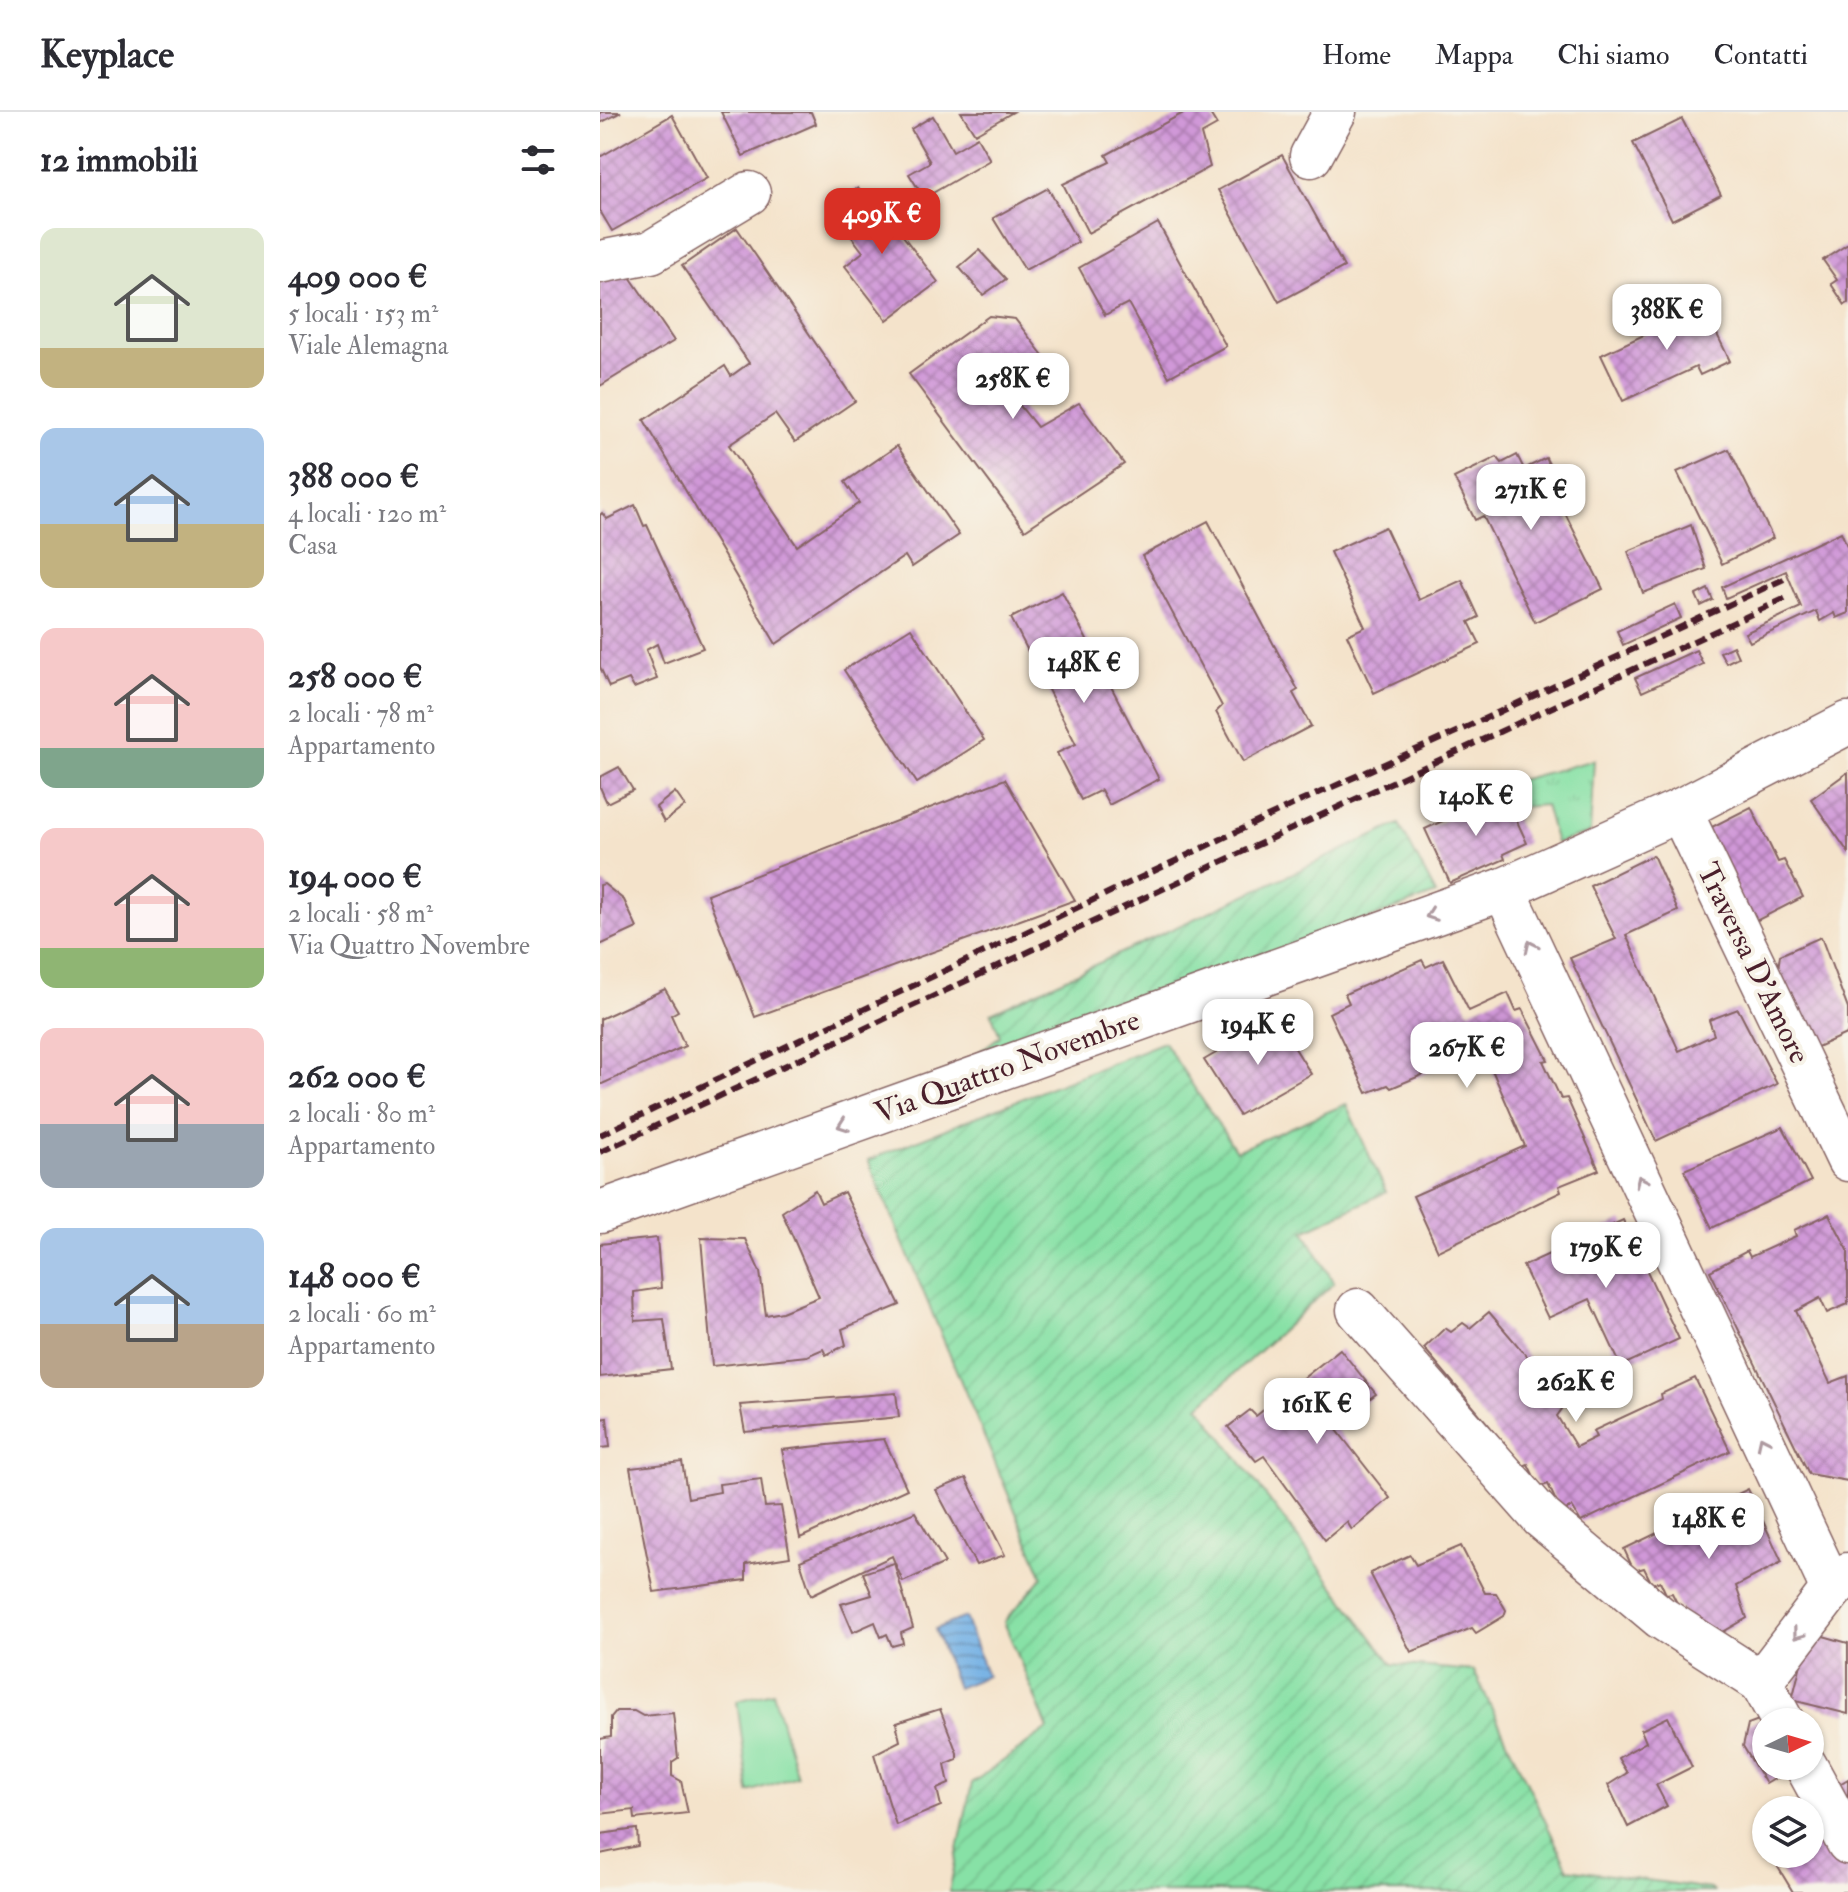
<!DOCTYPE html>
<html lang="it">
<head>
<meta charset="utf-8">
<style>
	:root { --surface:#fff; --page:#f7f7f7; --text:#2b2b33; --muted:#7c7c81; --line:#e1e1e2; --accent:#d93025 }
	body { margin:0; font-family:"IM FELL Double Pica",serif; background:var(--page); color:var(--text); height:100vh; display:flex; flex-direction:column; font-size:30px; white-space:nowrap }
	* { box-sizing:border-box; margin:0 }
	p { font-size:26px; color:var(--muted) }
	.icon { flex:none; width:44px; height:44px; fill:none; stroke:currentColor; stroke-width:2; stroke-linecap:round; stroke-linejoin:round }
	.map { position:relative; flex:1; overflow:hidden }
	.panel { display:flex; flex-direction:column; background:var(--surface); width:600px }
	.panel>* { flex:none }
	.needle { width:52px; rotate:85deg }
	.buttons { position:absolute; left:1152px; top:1596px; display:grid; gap:16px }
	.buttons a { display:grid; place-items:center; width:72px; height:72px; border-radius:50%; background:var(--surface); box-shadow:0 2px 6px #0004; font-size:40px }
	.price { position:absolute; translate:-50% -68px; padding:0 18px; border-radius:16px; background:#fff; color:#222; font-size:26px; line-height:52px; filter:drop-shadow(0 2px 4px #0008) }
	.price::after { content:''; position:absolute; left:50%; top:48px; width:24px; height:18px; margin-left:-12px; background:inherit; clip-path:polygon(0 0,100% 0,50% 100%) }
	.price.current { background:var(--accent); color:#fff }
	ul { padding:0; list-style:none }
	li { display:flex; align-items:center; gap:24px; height:200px; padding:0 40px }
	li span { display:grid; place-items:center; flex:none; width:224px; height:160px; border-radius:16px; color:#555 }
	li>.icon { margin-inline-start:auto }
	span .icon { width:96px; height:96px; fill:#fffc; stroke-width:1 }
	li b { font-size:34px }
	h2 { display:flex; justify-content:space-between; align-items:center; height:96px; padding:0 40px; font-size:34px }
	header { display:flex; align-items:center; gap:48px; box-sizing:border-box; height:112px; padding:0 40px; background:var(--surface); border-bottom:2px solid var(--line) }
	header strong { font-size:38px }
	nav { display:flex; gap:44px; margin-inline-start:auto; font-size:28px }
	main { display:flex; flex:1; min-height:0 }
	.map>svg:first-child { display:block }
	.grass { fill:url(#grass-tufts); stroke:#688068; stroke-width:2 }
	.garden { fill:url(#garden-furrows); stroke:#688068; stroke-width:2 }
	.pitch { fill:#87e1a6; stroke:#688068; stroke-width:2 }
	.water { fill:url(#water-rules); stroke:#5e6888; stroke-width:2 }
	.building { fill:url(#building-cross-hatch) }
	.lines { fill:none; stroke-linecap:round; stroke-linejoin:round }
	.street-casing { stroke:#866463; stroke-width:45 }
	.street { stroke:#fff; stroke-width:42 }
	.rail { stroke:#4a1f2b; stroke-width:6; stroke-dasharray:12 6; stroke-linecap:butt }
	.oneway { stroke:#ae9aa0 }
	.labels { text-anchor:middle; stroke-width:8; stroke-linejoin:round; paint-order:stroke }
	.street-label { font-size:30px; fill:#4a1f2b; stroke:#f7f3e8 }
</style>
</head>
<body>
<header>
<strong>Keyplace</strong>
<nav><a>Home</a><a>Mappa</a><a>Chi siamo</a><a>Contatti</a></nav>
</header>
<main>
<section class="panel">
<h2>12 immobili<svg class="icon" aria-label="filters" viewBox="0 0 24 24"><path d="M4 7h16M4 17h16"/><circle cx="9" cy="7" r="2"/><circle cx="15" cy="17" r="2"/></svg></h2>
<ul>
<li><span style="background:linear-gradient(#dfe7d0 75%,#c2b280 0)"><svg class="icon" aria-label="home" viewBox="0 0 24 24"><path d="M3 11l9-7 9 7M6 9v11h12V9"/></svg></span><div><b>409 000 €</b><p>5 locali · 153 m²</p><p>Viale Alemagna</p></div></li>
<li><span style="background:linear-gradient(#a9c7e8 60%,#c2b280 0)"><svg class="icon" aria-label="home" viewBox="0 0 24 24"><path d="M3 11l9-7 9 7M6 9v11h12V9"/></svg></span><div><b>388 000 €</b><p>4 locali · 120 m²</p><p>Casa</p></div></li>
<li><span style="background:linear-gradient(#f6c9c9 75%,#7fa58c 0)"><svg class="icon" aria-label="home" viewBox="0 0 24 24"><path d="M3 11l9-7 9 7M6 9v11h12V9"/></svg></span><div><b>258 000 €</b><p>2 locali · 78 m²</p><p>Appartamento</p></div></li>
<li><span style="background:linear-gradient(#f6c9c9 75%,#8fb573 0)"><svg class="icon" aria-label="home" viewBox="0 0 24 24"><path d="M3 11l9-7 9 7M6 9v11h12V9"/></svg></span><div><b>194 000 €</b><p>2 locali · 58 m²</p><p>Via Quattro Novembre</p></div></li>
<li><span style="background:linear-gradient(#f6c9c9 60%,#9aa5b1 0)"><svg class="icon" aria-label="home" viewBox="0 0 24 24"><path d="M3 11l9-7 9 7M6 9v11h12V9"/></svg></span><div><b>262 000 €</b><p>2 locali · 80 m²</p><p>Appartamento</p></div></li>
<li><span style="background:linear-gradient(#a9c7e8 60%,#b9a48a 0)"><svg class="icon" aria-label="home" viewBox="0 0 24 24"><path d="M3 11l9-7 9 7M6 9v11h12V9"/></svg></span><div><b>148 000 €</b><p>2 locali · 60 m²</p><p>Appartamento</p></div></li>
</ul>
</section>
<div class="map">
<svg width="1248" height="1780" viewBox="0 0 1248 1780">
	<defs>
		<pattern id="grass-tufts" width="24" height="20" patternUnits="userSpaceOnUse" patternTransform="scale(2)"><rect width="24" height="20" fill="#87e1a6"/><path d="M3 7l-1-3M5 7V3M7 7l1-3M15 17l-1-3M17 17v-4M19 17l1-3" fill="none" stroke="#76c18f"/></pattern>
		<pattern id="garden-furrows" width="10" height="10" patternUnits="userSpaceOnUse" patternTransform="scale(2)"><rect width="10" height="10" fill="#87e1a6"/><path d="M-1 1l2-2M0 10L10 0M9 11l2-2" fill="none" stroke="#76c18f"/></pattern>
		<pattern id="water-rules" width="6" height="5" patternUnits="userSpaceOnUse" patternTransform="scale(2)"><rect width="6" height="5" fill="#72b0e5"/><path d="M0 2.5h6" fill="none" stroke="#608fba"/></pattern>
		<pattern id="building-cross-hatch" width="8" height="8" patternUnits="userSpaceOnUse" patternTransform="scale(2)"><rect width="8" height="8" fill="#d098d8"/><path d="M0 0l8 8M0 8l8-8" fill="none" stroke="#ab7baf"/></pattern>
	</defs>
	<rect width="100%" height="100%" fill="#f7f3e8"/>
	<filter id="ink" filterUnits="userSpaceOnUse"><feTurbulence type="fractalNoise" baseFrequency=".0125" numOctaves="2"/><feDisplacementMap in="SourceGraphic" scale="16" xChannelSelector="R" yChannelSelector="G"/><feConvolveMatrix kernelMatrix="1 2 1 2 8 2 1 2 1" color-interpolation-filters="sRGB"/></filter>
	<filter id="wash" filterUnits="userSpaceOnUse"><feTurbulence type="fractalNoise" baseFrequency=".006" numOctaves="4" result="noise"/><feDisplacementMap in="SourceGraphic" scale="32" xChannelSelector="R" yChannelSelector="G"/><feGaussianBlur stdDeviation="1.8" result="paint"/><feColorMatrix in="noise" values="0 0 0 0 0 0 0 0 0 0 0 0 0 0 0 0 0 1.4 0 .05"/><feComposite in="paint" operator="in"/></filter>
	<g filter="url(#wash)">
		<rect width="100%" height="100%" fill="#f4e3cb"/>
		<polygon class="grass" points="994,648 990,721 956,731 945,693 922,695 912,670"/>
		<g class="garden">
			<polygon points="799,712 836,782 357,957 400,924 391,901"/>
			<polygon points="564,930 636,1039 746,992 786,1080 704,1119 734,1171 599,1294 792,1552 874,1559 968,1757 1110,1777 1113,1780 349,1780 372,1671 448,1617 404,1510 443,1465 268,1048"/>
		</g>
		<polygon class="pitch" points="173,1580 197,1664 149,1680 137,1589"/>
		<polygon class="water" points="365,1505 387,1564 357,1576 335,1517"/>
		<g id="blocks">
			<g class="building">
				<polygon points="0,0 21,0 0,11"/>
				<polygon points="121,0 211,0 216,12 143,44"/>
				<polygon points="361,0 413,0 375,22"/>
				<polygon points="585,0 609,0 617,13 601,22 610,55 488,121 463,72 510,50 506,43"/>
				<polygon points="72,3 107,66 12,119 0,99 0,45"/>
				<polygon points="333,4 353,39 377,25 390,48 324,86 309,62 330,50 311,17"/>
				<polygon points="1082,7 1121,83 1072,108 1033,31"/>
				<polygon points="682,43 744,155 679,190 618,78"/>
				<polygon points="258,76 272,95 278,91 338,170 287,208 245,154 263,140 230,96"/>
				<polygon points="448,76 478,130 425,158 393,106"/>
				<polygon points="558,111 626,234 569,265 528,191 505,203 479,156"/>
				<polygon points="137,116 255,289 195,330 175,302 129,333 197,434 259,391 245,370 297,334 359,423 312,455 305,444 176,532 44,308 125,254 131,264 149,251 82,154"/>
				<polygon points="1248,132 1248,191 1245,193 1231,172 1237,168 1223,148"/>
				<polygon points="379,138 406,167 383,183 359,155"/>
				<polygon points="28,162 74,229 0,274 0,170"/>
				<polygon points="1099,185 1130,249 1100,263 1096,255 1023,289 1001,243 1076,208 1071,198"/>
				<polygon points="389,204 415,207 452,255 412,284 437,315 479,291 524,352 425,418 309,262"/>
				<polygon points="1129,337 1173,426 1122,452 1077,360"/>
				<polygon points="917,343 924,357 946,346 969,392 962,395 1003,477 935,510 883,404 875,408 854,366 897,345 902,351"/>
				<polygon points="35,393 44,414 47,413 103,536 64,551 57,532 46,538 57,567 34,576 29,567 9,575 0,555 0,403 2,401 7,407"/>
				<polygon points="608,409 698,578 693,581 711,614 643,650 616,600 622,594 542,444"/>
				<polygon points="1091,413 1106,457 1043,481 1028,439"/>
				<polygon points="785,415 819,488 862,468 879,505 869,510 880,532 774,581 747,523 765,515 730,440"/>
				<polygon points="1241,420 1248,436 1248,501 1236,506 1234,501 1220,509 1216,499 1150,530 1145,521 1201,495 1186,459 1126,486 1122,475"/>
				<polygon points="1108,477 1113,488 1101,494 1096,483"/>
				<polygon points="462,480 559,667 509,693 501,678 481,688 457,641 476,632 411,506"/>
				<polygon points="1075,492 1081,506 1023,533 1017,519"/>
				<polygon points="311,516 384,628 317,671 244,558"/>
				<polygon points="1133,534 1138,545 1126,551 1120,540"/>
				<polygon points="1096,538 1103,552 1042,580 1035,566"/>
				<polygon points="19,655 33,678 7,691 0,675 0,665"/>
				<polygon points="1248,660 1248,740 1211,687"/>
				<polygon points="405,667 475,788 155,905 107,782"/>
				<polygon points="75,680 85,694 64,710 56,695"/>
				<polygon points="904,681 927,731 903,742 905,747 850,771 825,717"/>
				<polygon points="1151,695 1178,750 1184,748 1203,785 1152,811 1106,718"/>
				<polygon points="1053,743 1078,799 1026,823 1079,939 1114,923 1109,908 1138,897 1177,972 1056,1029 970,846 1016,827 990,774"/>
				<polygon points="4,772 24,788 37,816 0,833 0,773"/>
				<polygon points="1221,825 1248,897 1248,921 1213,937 1178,857 1180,843"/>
				<polygon points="843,847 869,899 908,881 916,899 922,897 948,948 943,949 961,987 967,986 999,1058 959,1074 961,1080 838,1139 813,1084 925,1034 880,930 868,933 870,943 791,976 788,973 767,981 729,901 749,891 745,882 822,848 826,855"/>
				<polygon points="65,877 78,899 71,903 85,934 0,973 0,907"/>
				<polygon points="676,906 711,962 639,1003 604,948"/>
				<polygon points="1183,1015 1211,1069 1112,1116 1084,1058"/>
				<polygon points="215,1078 221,1091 244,1080 300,1193 242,1217 246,1233 226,1243 223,1237 207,1244 112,1254 101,1126 145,1127 160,1160 166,1203 182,1200 219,1185 182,1100"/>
				<polygon points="1229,1102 1248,1138 1248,1192 1227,1201 1220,1186 1196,1199 1230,1271 1248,1264 1248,1369 1209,1362 1110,1159 1147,1139 1150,1145 1196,1124 1194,1118"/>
				<polygon points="1023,1108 1079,1227 1021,1254 990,1187 948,1206 923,1154"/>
				<polygon points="57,1126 61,1176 34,1180 35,1209 64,1207 71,1257 0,1265 0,1132"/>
				<polygon points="889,1200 943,1263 939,1266 962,1297 957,1304 976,1335 996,1325 993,1319 1062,1287 1061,1282 1095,1266 1130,1339 981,1410 972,1395 961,1400 948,1372 939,1375 928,1352 923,1354 824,1236 845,1216 851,1220 863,1211 870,1216"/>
				<polygon points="740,1237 776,1282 733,1313 790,1386 752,1418 747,1410 725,1428 664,1344 656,1349 628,1315 650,1298 656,1304"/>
				<polygon points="296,1281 299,1305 145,1320 140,1293"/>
				<polygon points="7,1306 10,1335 0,1336 0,1307"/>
				<polygon points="284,1327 307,1377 200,1426 182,1338"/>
				<polygon points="82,1350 88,1386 120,1380 119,1372 161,1367 165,1395 181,1394 190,1445 146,1452 146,1468 54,1480 30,1356"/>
				<polygon points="366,1366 405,1443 376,1453 336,1378"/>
				<polygon points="1148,1377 1182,1450 1136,1474 1147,1506 1109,1528 1082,1501 1072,1481 1066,1482 1060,1469 1052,1472 1044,1456 1034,1459 1024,1437"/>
				<polygon points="315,1400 345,1451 303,1470 292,1444 211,1483 200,1449"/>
				<polygon points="861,1434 885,1481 896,1481 906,1498 904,1504 876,1521 872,1516 811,1540 770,1461 810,1443 816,1453"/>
				<polygon points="294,1451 313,1516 301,1521 303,1531 292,1534 287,1522 281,1525 275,1510 253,1520 241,1492 272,1483 263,1461"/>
				<polygon points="1209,1520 1248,1531 1248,1602 1192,1588"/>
				<polygon points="340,1597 357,1641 357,1647 345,1652 349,1672 337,1677 341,1694 296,1713 274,1642 300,1629 296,1611"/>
				<polygon points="16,1599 34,1599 43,1604 73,1601 78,1646 72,1650 72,1664 81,1669 88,1701 35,1707 34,1698 0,1702 0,1627 11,1625 11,1605"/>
				<polygon points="1169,1604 1166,1610 1166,1654 1196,1654 1166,1672 1143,1634 1148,1612"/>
				<polygon points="1068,1605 1092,1655 1056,1673 1067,1694 1028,1715 1008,1673 1027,1661 1018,1646 1046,1630 1041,1618"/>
				<polygon points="1248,1667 1248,1691 1238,1673"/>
				<polygon points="1211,1687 1248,1751 1248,1780 1193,1780 1170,1742 1210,1742 1210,1698 1193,1698"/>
				<polygon points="1166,1714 1166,1735 1157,1720"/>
				<polygon points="37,1717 38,1734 0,1742 0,1722"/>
			</g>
		</g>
	</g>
	<g filter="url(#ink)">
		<use href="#blocks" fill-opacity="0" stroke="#866463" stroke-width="2"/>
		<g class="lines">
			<g class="street-casing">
				<g id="street">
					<polyline points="711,44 735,0"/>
					<polyline points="0,150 51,140 149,81"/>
					<polyline points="1080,698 1248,1048"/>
					<polyline points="904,777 1232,1477"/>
					<polyline points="0,1100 904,777 1080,698 1248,611"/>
					<polyline points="758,1198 942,1406 1060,1505 1161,1570"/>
					<polyline points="1183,1610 1161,1570 1232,1477 1248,1462"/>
					<polyline points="1206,1654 1248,1731"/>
				</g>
			</g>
			<use href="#street" class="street"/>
			<g class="rail">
				<polyline points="0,1023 701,689 856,620 1184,467"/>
				<polyline points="0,1040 1188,485"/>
			</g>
		</g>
		<defs><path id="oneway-chevron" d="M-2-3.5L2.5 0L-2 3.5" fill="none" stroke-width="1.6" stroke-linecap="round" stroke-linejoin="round" transform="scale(2)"/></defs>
		<g class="oneway">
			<use href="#oneway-chevron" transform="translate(831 803) rotate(160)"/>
			<use href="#oneway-chevron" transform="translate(931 834) rotate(-115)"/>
			<use href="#oneway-chevron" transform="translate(243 1013) rotate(160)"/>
			<use href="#oneway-chevron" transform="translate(1041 1069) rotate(-115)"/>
			<use href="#oneway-chevron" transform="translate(1163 1330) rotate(-115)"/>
			<use href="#oneway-chevron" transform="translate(1198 1522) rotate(127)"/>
		</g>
	</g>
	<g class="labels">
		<g class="street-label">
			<text transform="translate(1154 851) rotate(64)" y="10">Traversa D'Amore</text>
			<text transform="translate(407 954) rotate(-20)" y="10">Via Quattro Novembre</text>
		</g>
	</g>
</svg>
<div class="buttons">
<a><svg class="needle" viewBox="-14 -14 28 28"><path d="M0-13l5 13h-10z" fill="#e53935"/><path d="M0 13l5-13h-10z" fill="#7c7c81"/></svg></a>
<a><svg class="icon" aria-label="layers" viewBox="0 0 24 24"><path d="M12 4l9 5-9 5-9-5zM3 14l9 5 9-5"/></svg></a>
</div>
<b class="price current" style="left:282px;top:144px">409K €</b>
<b class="price" style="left:1067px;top:240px">388K €</b>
<b class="price" style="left:413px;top:309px">258K €</b>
<b class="price" style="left:931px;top:420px">271K €</b>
<b class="price" style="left:484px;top:593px">148K €</b>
<b class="price" style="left:876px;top:726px">140K €</b>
<b class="price" style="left:658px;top:955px">194K €</b>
<b class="price" style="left:867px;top:978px">267K €</b>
<b class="price" style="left:1006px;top:1178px">179K €</b>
<b class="price" style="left:976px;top:1312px">262K €</b>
<b class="price" style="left:717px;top:1334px">161K €</b>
<b class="price" style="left:1109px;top:1449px">148K €</b>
</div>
</main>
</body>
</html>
